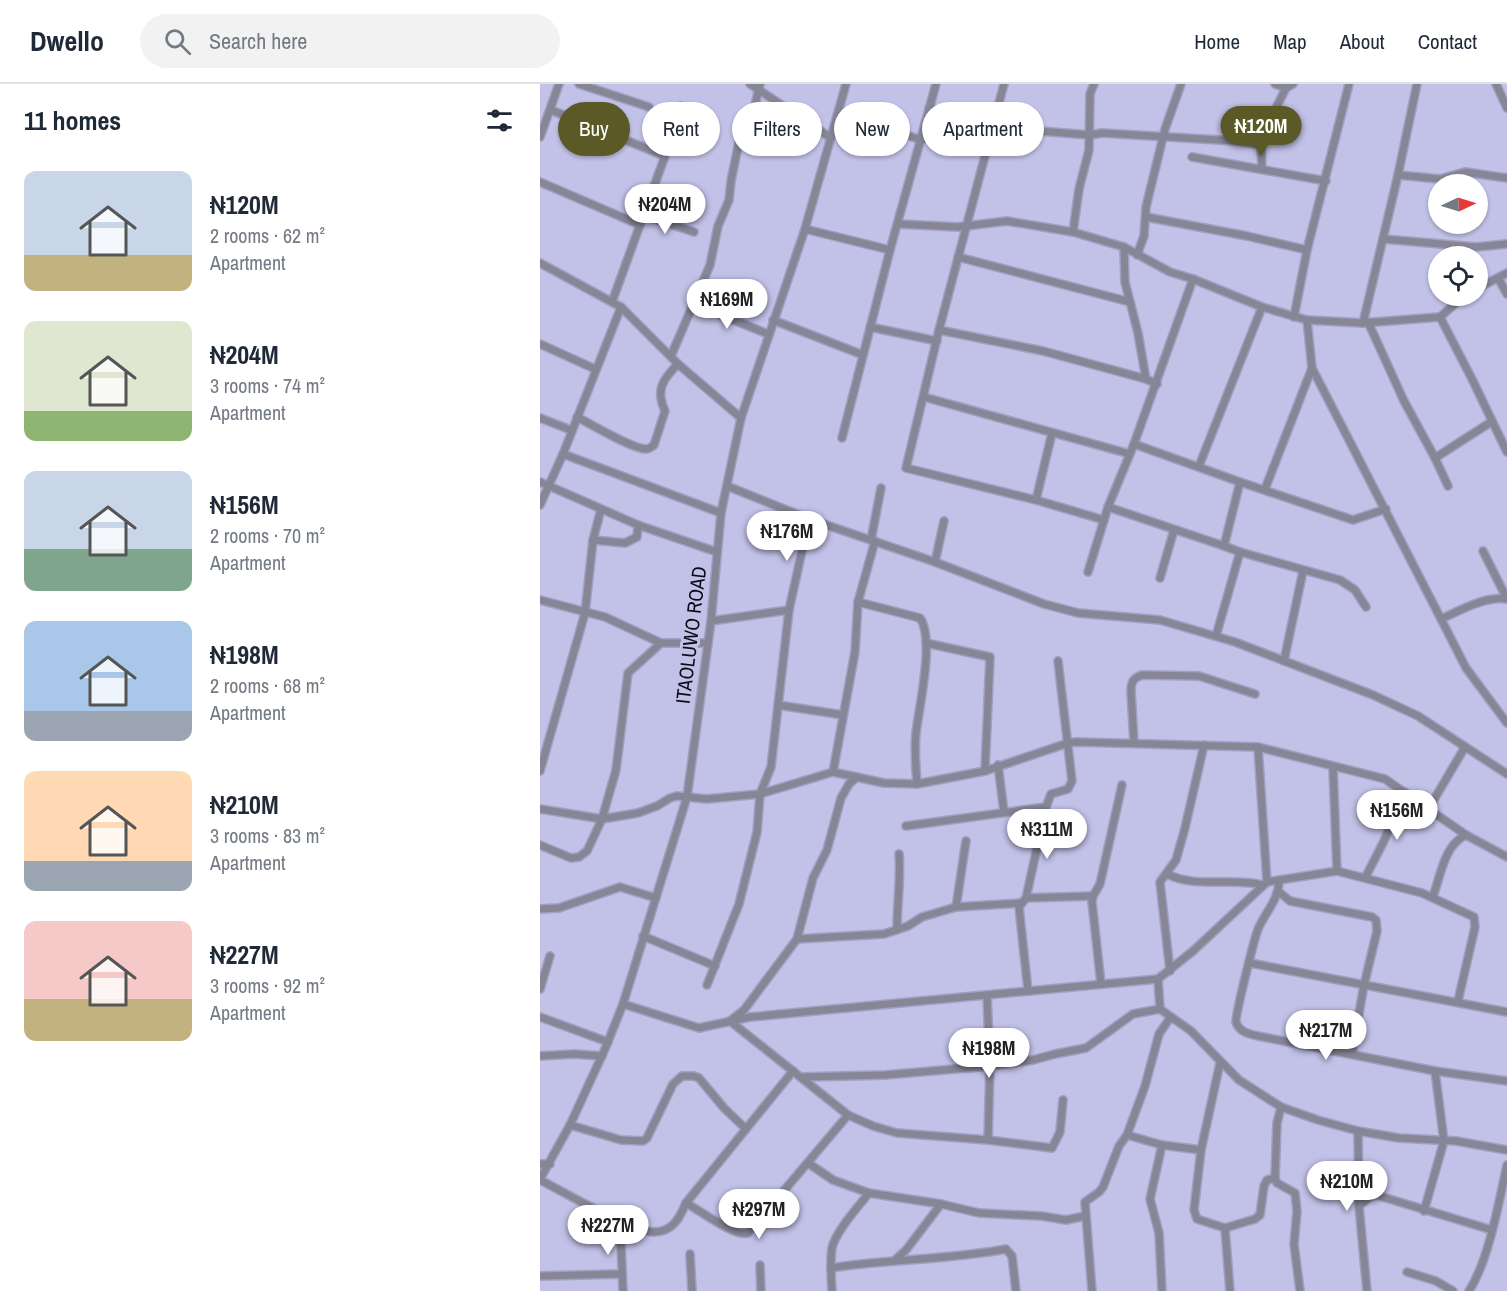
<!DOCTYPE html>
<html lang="en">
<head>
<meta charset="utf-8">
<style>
	:root { --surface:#fff; --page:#f2f2f3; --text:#1f2937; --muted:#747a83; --line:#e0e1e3; --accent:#5b5926 }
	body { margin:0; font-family:"Archivo Narrow",sans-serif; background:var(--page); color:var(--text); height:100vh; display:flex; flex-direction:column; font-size:22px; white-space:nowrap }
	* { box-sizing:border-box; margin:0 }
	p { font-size:20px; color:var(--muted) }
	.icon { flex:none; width:33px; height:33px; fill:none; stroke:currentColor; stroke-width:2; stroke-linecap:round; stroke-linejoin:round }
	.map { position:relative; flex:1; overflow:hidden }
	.sheet { display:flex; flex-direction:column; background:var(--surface); width:540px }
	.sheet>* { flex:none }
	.banner { position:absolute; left:18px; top:18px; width:570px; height:54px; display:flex; gap:12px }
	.needle { width:39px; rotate:86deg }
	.fabs { position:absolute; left:888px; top:90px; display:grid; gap:12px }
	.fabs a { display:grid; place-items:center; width:60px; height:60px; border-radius:50%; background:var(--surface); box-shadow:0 2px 4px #0004; font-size:30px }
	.price { position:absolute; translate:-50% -51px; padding:0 14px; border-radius:21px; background:#fff; color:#222; font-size:20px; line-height:39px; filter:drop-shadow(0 2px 3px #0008) }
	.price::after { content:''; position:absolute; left:50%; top:36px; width:18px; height:14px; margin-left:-9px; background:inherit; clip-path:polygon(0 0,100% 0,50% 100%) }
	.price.current { background:var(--accent); color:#fff }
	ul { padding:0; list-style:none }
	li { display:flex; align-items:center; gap:18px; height:150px; padding:0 24px }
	li span { display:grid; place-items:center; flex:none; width:168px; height:120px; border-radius:12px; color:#555 }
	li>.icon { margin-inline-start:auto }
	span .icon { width:72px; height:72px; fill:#fffc; stroke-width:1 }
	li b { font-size:26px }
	h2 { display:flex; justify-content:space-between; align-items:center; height:72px; padding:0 24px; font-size:26px }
	.chip { padding:0 21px; border-radius:27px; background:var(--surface); box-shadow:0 2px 4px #0004; font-size:21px; line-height:54px }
	.chip.current { background:var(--accent); color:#fff }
	header { display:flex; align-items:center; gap:36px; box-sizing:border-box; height:84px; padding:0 30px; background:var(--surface); border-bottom:2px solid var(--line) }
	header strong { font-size:28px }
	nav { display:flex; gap:33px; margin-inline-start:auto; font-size:21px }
	.search { width:420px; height:54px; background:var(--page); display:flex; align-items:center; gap:15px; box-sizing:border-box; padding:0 21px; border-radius:33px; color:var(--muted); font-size:22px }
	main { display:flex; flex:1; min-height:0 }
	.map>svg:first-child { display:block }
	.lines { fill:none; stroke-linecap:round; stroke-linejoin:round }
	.minor-casing { stroke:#a1a0c2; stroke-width:10 }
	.minor { stroke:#868697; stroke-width:7 }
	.labels { text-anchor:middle; stroke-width:6; stroke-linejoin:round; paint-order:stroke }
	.street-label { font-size:20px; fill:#0b0a17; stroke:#c2c1e8 }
</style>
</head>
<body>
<header>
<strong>Dwello</strong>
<div class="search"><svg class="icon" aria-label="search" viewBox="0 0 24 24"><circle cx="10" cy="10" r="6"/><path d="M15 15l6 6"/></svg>Search here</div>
<nav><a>Home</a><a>Map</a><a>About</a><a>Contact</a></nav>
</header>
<main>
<section class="sheet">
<h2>11 homes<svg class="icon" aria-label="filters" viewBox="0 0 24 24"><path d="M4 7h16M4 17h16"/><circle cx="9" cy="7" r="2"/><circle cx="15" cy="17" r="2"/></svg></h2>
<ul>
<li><span style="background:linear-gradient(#c9d6e8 70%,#c2b280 0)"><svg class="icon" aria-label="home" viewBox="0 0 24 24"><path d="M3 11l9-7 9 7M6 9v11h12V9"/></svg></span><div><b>₦120M</b><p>2 rooms · 62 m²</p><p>Apartment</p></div></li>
<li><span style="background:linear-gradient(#dfe7d0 75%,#8fb573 0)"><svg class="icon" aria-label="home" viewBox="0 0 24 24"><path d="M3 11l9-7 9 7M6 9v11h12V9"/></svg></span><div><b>₦204M</b><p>3 rooms · 74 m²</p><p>Apartment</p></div></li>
<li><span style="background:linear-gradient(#c9d6e8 65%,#7fa58c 0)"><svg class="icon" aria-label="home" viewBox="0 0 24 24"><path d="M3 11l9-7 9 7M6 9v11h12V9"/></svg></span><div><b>₦156M</b><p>2 rooms · 70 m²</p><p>Apartment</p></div></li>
<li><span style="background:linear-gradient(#a9c7e8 75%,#9aa5b1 0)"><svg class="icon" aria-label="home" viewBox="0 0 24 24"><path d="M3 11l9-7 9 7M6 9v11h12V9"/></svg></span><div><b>₦198M</b><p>2 rooms · 68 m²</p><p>Apartment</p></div></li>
<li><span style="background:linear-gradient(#ffd9b3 75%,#9aa5b1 0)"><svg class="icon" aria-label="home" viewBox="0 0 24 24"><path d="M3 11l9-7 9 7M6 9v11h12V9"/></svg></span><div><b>₦210M</b><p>3 rooms · 83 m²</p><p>Apartment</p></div></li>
<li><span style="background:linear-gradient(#f6c9c9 65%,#c2b280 0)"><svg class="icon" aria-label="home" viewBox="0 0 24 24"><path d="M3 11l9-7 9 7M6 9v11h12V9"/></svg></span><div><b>₦227M</b><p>3 rooms · 92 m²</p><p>Apartment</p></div></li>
</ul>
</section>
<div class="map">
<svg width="967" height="1207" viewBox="0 0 967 1207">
	<rect width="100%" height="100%" fill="#c2c1e8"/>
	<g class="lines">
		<g class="minor-casing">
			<g id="minor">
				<polyline points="39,0 109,23"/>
				<polyline points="210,0 291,54"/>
				<polyline points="464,0 399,246 366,384 496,416 564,436"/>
				<polyline points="735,0 746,4"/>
				<polyline points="956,0 967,24"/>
				<polyline points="389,24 472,45 550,51 562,49 696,57 721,61"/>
				<polyline points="11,26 125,72 72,218"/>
				<polyline points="298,30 382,56"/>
				<polyline points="0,53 19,0"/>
				<polyline points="125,72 141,22"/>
				<polyline points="652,73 786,97"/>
				<polyline points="722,85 721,61 736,24 746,4 753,0"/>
				<polyline points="858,91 900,95 925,88 967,94"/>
				<polyline points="0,98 100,141"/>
				<polyline points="103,131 154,148"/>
				<polyline points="606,133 707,152 767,166"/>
				<polyline points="358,140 418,143 467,137 533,148 584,163 630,188 653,195 722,223 767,236 823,239 900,233 924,212"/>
				<polyline points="265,145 350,166"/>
				<polyline points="533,148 539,105 549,66 550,10 554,0"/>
				<polyline points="843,155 936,163 967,160"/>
				<polyline points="584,163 585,198 598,249 606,295"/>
				<polyline points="597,171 604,152 606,123 625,45 641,0"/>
				<polyline points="418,173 590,218"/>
				<polyline points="0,179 81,223 138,280 201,334"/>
				<polyline points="958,194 967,210"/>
				<polyline points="938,204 967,189"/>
				<polyline points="154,220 228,250"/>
				<polyline points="754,233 767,166 809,0"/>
				<polyline points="900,233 932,295 967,368"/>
				<polyline points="233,236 323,271"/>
				<polyline points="767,236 772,284 901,535"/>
				<polyline points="828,238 864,317 895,374 951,338"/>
				<polyline points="823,239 858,91 877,0"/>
				<polyline points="330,243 397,257"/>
				<polyline points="399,246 503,267 606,295 617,300"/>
				<polyline points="0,260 55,285"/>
				<polyline points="131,272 170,181 178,142 189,116 191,97 199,58 211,38 220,0"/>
				<polyline points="384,313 590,370"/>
				<path d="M37,333c14,7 55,32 69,32 4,0 5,-2 8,-4l11,-34c-10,-21 -2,-32 13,-47"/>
				<polyline points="0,334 31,346"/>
				<polyline points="302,354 350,166 396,0"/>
				<polyline points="594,360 700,398 684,462 700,468 676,552"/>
				<polyline points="23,370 181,429"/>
				<polyline points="895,374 908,402"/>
				<polyline points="659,382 722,223"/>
				<polyline points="0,398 98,441 177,468"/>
				<polyline points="700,398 813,436 846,425"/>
				<polyline points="187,402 269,435 395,478 504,520 538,529 620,536 695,558 833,611 878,632 967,690"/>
				<polyline points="725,405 772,284"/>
				<polyline points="496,416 512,349"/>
				<polyline points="0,421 23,370 81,223"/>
				<polyline points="568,423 684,462"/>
				<polyline points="53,456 85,459 97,453 98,441"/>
				<polyline points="331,456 341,404"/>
				<polyline points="943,467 967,515"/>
				<polyline points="700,468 800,496 815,506 826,523"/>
				<polyline points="395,478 404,437"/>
				<polyline points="548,488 568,423 594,360 653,195"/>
				<polyline points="620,494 634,446"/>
				<path d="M967,515c-22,-3 -46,11 -66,20l25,49 41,55"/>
				<polyline points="0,516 65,533 121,559 168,559"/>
				<path d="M318,518l62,16c15,21 -1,89 -4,115 -2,17 0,35 1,51"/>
				<polyline points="249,526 269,435"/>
				<polyline points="386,559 450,573 445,687"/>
				<polyline points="744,577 763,487"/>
				<polyline points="238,621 303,631"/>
				<path d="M594,659l-3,-52c0,-10 3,-13 11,-16l57,1 56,18"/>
				<polyline points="718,663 727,798"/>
				<polyline points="458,681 464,728"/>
				<polyline points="793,683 797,787"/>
				<polyline points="0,687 45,529 53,456 61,425"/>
				<polyline points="293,688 315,568 318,518 335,457"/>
				<polyline points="317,693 309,700 301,714 287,766 273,794 257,855 204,926 190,937 308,1031 333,1042 357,1049 448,1056 512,1064 520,1048 523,1016"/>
				<polyline points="889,724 925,663"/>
				<polyline points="0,725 62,735 98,729 117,722 130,714 137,712 167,715 220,710 293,688 344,699 377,700 445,687 528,659 536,658 718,663 845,695 926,751 967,773"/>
				<polyline points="366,742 506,723"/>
				<polyline points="0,761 31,774 39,773 47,767 62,735 76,686 88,589 121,559"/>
				<path d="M627,790c30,15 65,3 96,11"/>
				<polyline points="825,794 843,759 865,708"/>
				<path d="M739,796c0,19 -12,30 -20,47 -4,7 -24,90 -23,95 3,10 13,12 22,14l177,35 72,10"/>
				<polyline points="739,808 750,817 832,833 836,836 837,847 824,901 812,970"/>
				<path d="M893,812c8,-21 11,-51 33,-61"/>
				<polyline points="486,814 553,812"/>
				<polyline points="416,823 426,757"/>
				<polyline points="0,825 19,824 80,803 116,814"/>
				<path d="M357,846c0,-25 4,-50 2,-76"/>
				<polyline points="103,852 175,882"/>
				<polyline points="257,855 344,850 368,842 382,833 416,823 481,819"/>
				<polyline points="710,879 967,928"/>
				<polyline points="630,887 620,798 636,776 645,744 664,661"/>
				<polyline points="618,895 653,867 727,798 797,787 882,809 934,833 935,843 918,917"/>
				<polyline points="561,900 552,818 553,812 560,800 582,701"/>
				<polyline points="167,901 199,820 217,748 220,710 231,683 249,526 171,537"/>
				<polyline points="0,905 10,872"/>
				<polyline points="488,907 479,823 486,814 506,723 511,710 528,705 532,697 518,577"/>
				<polyline points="447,911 450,982 448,1056"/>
				<polyline points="83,920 159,944 210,933 618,895 620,925 651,947 699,996 741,1023 778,1036 818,1047 859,1054 916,1057 967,1066"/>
				<polyline points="0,933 68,958"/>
				<polyline points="0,972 34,970 62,972"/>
				<polyline points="680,979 661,1066 654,1126 657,1135 685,1144"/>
				<polyline points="262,993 345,991 450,982 493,976 515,970 546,964 593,930 620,925"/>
				<polyline points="741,1023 737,1039 735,1094 737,1099 755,1109 757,1127 754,1160 760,1207"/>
				<polyline points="30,1041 81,1056 103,1057 107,1054 133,1000 142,992 154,992 159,994 184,1024 206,1045"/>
				<polyline points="818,1047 819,1122 827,1207"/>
				<polyline points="587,1051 622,1061 661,1066"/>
				<polyline points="622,1061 610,1115 619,1149 622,1207"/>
				<polyline points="268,1079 293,1096 329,1109 401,1120 439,1129 501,1132 526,1136 545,1132"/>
				<polyline points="0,1080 10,1080"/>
				<polyline points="0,1095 30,1041 65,965 83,920 147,713 171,537 181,429 201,334 265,145 306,0"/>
				<path d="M0,1096c22,11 94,53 114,52 19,0 26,-15 32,-29l107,-132"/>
				<path d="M146,1119c13,7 49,34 62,30l100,-118"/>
				<polyline points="819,1122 830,1113 836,1111 952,1146"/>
				<polyline points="884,1127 904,1057 895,987"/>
				<polyline points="80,1137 83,1207"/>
				<polyline points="150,1170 152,1207"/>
				<polyline points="354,1177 366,1166 401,1120"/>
				<polyline points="220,1181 221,1207"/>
				<path d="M291,1184c58,-9 117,-8 175,-19l6,7 4,35"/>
				<polyline points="867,1188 896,1197 913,1207"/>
				<polyline points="0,1192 81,1190"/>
				<path d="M292,1207c-1,-14 -2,-29 0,-43 4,-17 26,-41 37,-55"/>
				<polyline points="552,1207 545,1118 559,1108 563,1103 579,1062 587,1051 605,1002 619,950 630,934"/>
				<polyline points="690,1207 685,1144 715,1135 720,1131 724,1102 727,1096 735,1094"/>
				<path d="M929,1207c20,-31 30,-90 38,-126"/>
			</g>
		</g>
		<use href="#minor" class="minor"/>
	</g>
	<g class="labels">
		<g class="street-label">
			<text transform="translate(151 551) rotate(-83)" y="7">ITAOLUWO ROAD</text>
		</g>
	</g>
</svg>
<div class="fabs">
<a><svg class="needle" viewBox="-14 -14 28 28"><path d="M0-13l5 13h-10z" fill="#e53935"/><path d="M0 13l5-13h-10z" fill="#747a83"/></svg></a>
<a><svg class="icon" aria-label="locate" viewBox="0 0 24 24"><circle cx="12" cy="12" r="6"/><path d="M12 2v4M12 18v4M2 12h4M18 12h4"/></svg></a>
</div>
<b class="price current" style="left:721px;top:73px">₦120M</b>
<b class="price" style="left:125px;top:151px">₦204M</b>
<b class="price" style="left:187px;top:246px">₦169M</b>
<b class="price" style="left:247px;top:478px">₦176M</b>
<b class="price" style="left:857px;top:757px">₦156M</b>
<b class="price" style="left:507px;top:776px">₦311M</b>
<b class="price" style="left:786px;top:977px">₦217M</b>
<b class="price" style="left:449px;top:995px">₦198M</b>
<b class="price" style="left:807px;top:1128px">₦210M</b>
<b class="price" style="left:219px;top:1156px">₦297M</b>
<b class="price" style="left:68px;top:1172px">₦227M</b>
<div class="banner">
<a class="chip current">Buy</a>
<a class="chip">Rent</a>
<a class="chip">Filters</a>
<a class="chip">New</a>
<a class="chip">Apartment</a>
</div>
</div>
</main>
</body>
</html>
